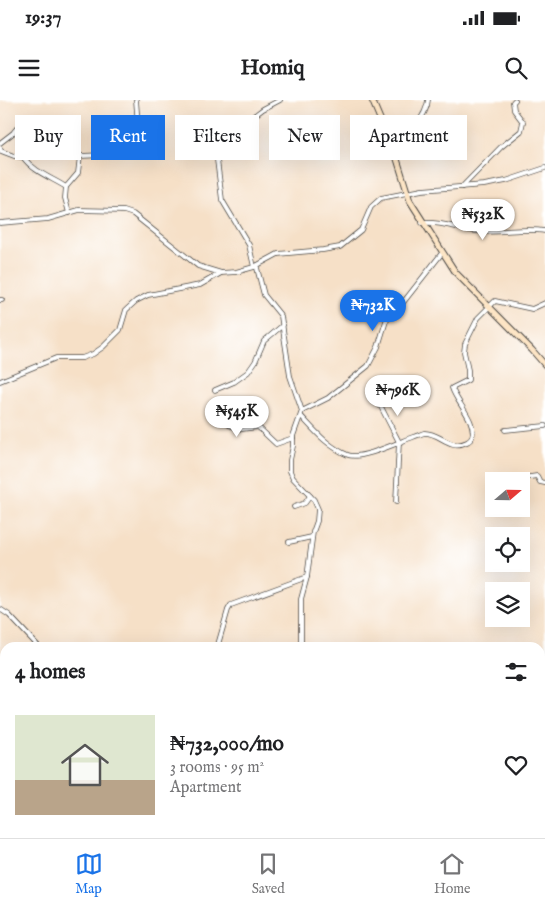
<!DOCTYPE html>
<html lang="en">
<head>
<meta charset="utf-8">
<style>
	:root { --surface:#fff; --page:#f6f6f6; --text:#202124; --muted:#757577; --line:#e0e0e0; --accent:#1a73e8 }
	body { margin:0; font-family:"IM FELL English",serif; background:var(--page); color:var(--text); height:100vh; display:flex; flex-direction:column; font-size:19px; white-space:nowrap }
	* { box-sizing:border-box; margin:0 }
	p { font-size:16px; color:var(--muted) }
	.icon { flex:none; width:28px; height:28px; fill:none; stroke:currentColor; stroke-width:2; stroke-linecap:round; stroke-linejoin:round }
	.map { position:relative; flex:1; overflow:hidden }
	.details { position:absolute; left:0px; top:542px; width:545px; height:196px; display:flex; flex-direction:column; background:var(--surface); border-radius:15px 15px 0 0; box-shadow:0 5px 20px #0002 }
	.details>* { flex:none }
	.top-card { position:absolute; left:15px; top:15px; width:515px; height:45px; display:flex; gap:10px }
	.needle { width:32px; rotate:70deg }
	.buttons { position:absolute; left:485px; top:372px; display:grid; gap:10px }
	.buttons a { display:grid; place-items:center; width:45px; height:45px; border-radius:0px; background:var(--surface); box-shadow:0 5px 20px #0002; font-size:25px }
	.price { position:absolute; translate:-50% -42px; padding:0 11px; border-radius:18px; background:#fff; color:#222; font-size:16px; line-height:32px; filter:drop-shadow(0 1px 2px #0008) }
	.price::after { content:''; position:absolute; left:50%; top:30px; width:15px; height:11px; margin-left:-8px; background:inherit; clip-path:polygon(0 0,100% 0,50% 100%) }
	.price.current { background:var(--accent); color:#fff }
	ul { padding:0; list-style:none }
	li { display:flex; align-items:center; gap:15px; height:125px; padding:0 15px }
	li span { display:grid; place-items:center; flex:none; width:140px; height:100px; border-radius:0px; color:#555 }
	li>.icon { margin-inline-start:auto }
	span .icon { width:60px; height:60px; fill:#fffc; stroke-width:1 }
	li b { font-size:21px }
	h2 { display:flex; justify-content:space-between; align-items:center; height:60px; padding:0 15px; font-size:21px }
	.tag { padding:0 18px; border-radius:0px; background:var(--surface); box-shadow:0 5px 20px #0002; font-size:18px; line-height:45px }
	.tag.current { background:var(--accent); color:#fff }
	.status { display:flex; justify-content:space-between; align-items:center; height:35px; padding:0 25px; background:var(--surface); direction:ltr }
	.status svg { height:14px; fill:currentColor }
	header { display:flex; justify-content:space-between; align-items:center; height:65px; padding:0 15px; background:var(--surface); font-size:22px; font-weight:800 }
	.tabs { display:flex; justify-content:space-around; align-items:center; height:70px; border-top:1px solid var(--line); background:var(--surface); font-size:14px; color:var(--muted) }
	.tabs a { display:grid; justify-items:center; gap:2px }
	.tabs .current { color:var(--accent) }
	.map>svg:first-child { display:block }
	.lines { fill:none; stroke-linecap:round; stroke-linejoin:round }
	.minor-casing { stroke:#494642; stroke-width:5.5 }
	.secondary-casing { stroke:#494642; stroke-width:7 }
	.minor { stroke:#fff; stroke-width:4 }
	.secondary { stroke:#fde5c5; stroke-width:5 }
</style>
</head>
<body>
<div class="status"><b>19:37</b><svg viewBox="0 0 49 12"><path d="M0 12V9h3v3zM5 12V6h3v6zM10 12V3h3v9zM15 12V0h3v12zM26 1h20v11H26zM47 4h2v5h-2z"/></svg></div>
<header><svg class="icon" aria-label="menu" viewBox="0 0 24 24"><path d="M4 6h16M4 12h16M4 18h16"/></svg>Homiq<svg class="icon" aria-label="search" viewBox="0 0 24 24"><circle cx="10" cy="10" r="6"/><path d="M15 15l6 6"/></svg></header>
<div class="map">
<svg width="545" height="738" viewBox="0 0 545 738">
	<rect width="100%" height="100%" fill="#fff"/>
	<filter id="ink" filterUnits="userSpaceOnUse"><feTurbulence type="fractalNoise" baseFrequency=".02" numOctaves="2"/><feDisplacementMap in="SourceGraphic" scale="10" xChannelSelector="R" yChannelSelector="G"/><feConvolveMatrix kernelMatrix="1 2 1 2 8 2 1 2 1" color-interpolation-filters="sRGB"/></filter>
	<filter id="wash" filterUnits="userSpaceOnUse"><feTurbulence type="fractalNoise" baseFrequency=".0096" numOctaves="4" result="noise"/><feDisplacementMap in="SourceGraphic" scale="20" xChannelSelector="R" yChannelSelector="G"/><feGaussianBlur stdDeviation="1.12" result="paint"/><feColorMatrix in="noise" values="0 0 0 0 0 0 0 0 0 0 0 0 0 0 0 0 0 1.4 0 .05"/><feComposite in="paint" operator="in"/></filter>
	<g filter="url(#wash)">
		<rect width="100%" height="100%" fill="#f6e0c7"/>
	</g>
	<g filter="url(#ink)">
		<g class="lines">
			<g class="minor-casing">
				<g id="minor">
					<polyline points="360,27 382,24"/>
					<polyline points="0,43 13,33 21,23"/>
					<path d="M392,47c14,-5 35,-32 36,-47"/>
					<path d="M0,48l1,3 13,5 9,1c11,15 27,20 43,30l-1,11 4,15"/>
					<polyline points="66,87 78,73 80,56 103,55 117,49 136,43 140,37 138,25 136,0"/>
					<polyline points="462,87 501,47 521,31 523,22 514,10 513,2 515,0"/>
					<polyline points="0,123 48,119 79,110 124,111 133,114 198,166 221,173"/>
					<path d="M422,123c19,-2 36,6 54,8 23,3 46,-4 69,0"/>
					<polyline points="258,165 257,168 264,195 281,216 290,276 302,311 293,336 293,346 290,360 290,371 293,378 314,400 318,409 317,421 313,432 307,477 301,499 301,548"/>
					<polyline points="254,167 249,145 222,100 217,60 219,46 224,39 234,31 263,9 280,0"/>
					<polyline points="0,200 2,200"/>
					<polyline points="0,281 56,258 82,258 93,254 103,247 120,230 126,210 136,201 148,195 200,185 221,173 236,172 254,167 278,154 323,150 340,147 361,130 371,107 381,98 422,90 484,85 506,81 545,68"/>
					<polyline points="215,290 234,282 248,272 255,262 264,241 283,225"/>
					<polyline points="378,301 399,342 396,402"/>
					<polyline points="302,311 328,298 368,266 378,247 386,221 398,209 442,153"/>
					<path d="M301,316c14,15 27,31 47,39 13,5 51,-13 65,-18 3,-1 8,-3 11,-4 16,-1 25,18 43,9 2,-1 4,-2 5,-5 5,-16 -16,-35 -20,-49l16,-8v-10l-4,-18 1,-8 13,-26 17,-17 37,8 13,-6"/>
					<polyline points="229,325 242,329 258,327 276,344 293,338"/>
					<polyline points="505,330 545,326"/>
					<polyline points="509,380 537,376 540,382 545,383"/>
					<polyline points="294,407 305,403 310,396"/>
					<polyline points="289,442 312,437"/>
					<polyline points="0,509 9,515 40,548"/>
					<polyline points="217,548 228,510 231,505 307,477"/>
					<polyline points="295,738 298,734"/>
				</g>
			</g>
			<g class="secondary-casing">
				<polyline id="secondary" points="372,0 397,59 410,101 456,173 532,250 545,265"/>
			</g>
			<use href="#minor" class="minor"/>
			<use href="#secondary" class="secondary"/>
		</g>
	</g>
</svg>
<div class="buttons">
<a><svg class="needle" viewBox="-14 -14 28 28"><path d="M0-13l5 13h-10z" fill="#e53935"/><path d="M0 13l5-13h-10z" fill="#757577"/></svg></a>
<a><svg class="icon" aria-label="locate" viewBox="0 0 24 24"><circle cx="12" cy="12" r="6"/><path d="M12 2v4M12 18v4M2 12h4M18 12h4"/></svg></a>
<a><svg class="icon" aria-label="layers" viewBox="0 0 24 24"><path d="M12 4l9 5-9 5-9-5zM3 14l9 5 9-5"/></svg></a>
</div>
<b class="price" style="left:483px;top:141px">₦532K</b>
<b class="price current" style="left:373px;top:232px">₦732K</b>
<b class="price" style="left:398px;top:317px">₦796K</b>
<b class="price" style="left:237px;top:338px">₦545K</b>
<div class="top-card">
<a class="tag">Buy</a>
<a class="tag current">Rent</a>
<a class="tag">Filters</a>
<a class="tag">New</a>
<a class="tag">Apartment</a>
</div>
<section class="details">
<h2>4 homes<svg class="icon" aria-label="filters" viewBox="0 0 24 24"><path d="M4 7h16M4 17h16"/><circle cx="9" cy="7" r="2"/><circle cx="15" cy="17" r="2"/></svg></h2>
<ul>
<li><span style="background:linear-gradient(#dfe7d0 65%,#b9a48a 0)"><svg class="icon" aria-label="home" viewBox="0 0 24 24"><path d="M3 11l9-7 9 7M6 9v11h12V9"/></svg></span><div><b>₦732,000/mo</b><p>3 rooms · 95 m²</p><p>Apartment</p></div><svg class="icon" aria-label="heart" viewBox="0 0 24 24"><path d="M12 20l-8-8c-3-5 5-10 8-4 3-6 11-1 8 4z"/></svg></li>
</ul>
</section>
</div>
<nav class="tabs">
<a class="current"><svg class="icon" aria-label="map" viewBox="0 0 24 24"><path d="M3 6l6-2 6 2 6-2v14l-6 2-6-2-6 2zM9 4v14M15 6v14"/></svg>Map</a>
<a><svg class="icon" aria-label="saved" viewBox="0 0 24 24"><path d="M7 4h10v16l-5-4-5 4z"/></svg>Saved</a>
<a><svg class="icon" aria-label="home" viewBox="0 0 24 24"><path d="M3 11l9-7 9 7M6 9v11h12V9"/></svg>Home</a>
</nav>
</body>
</html>
